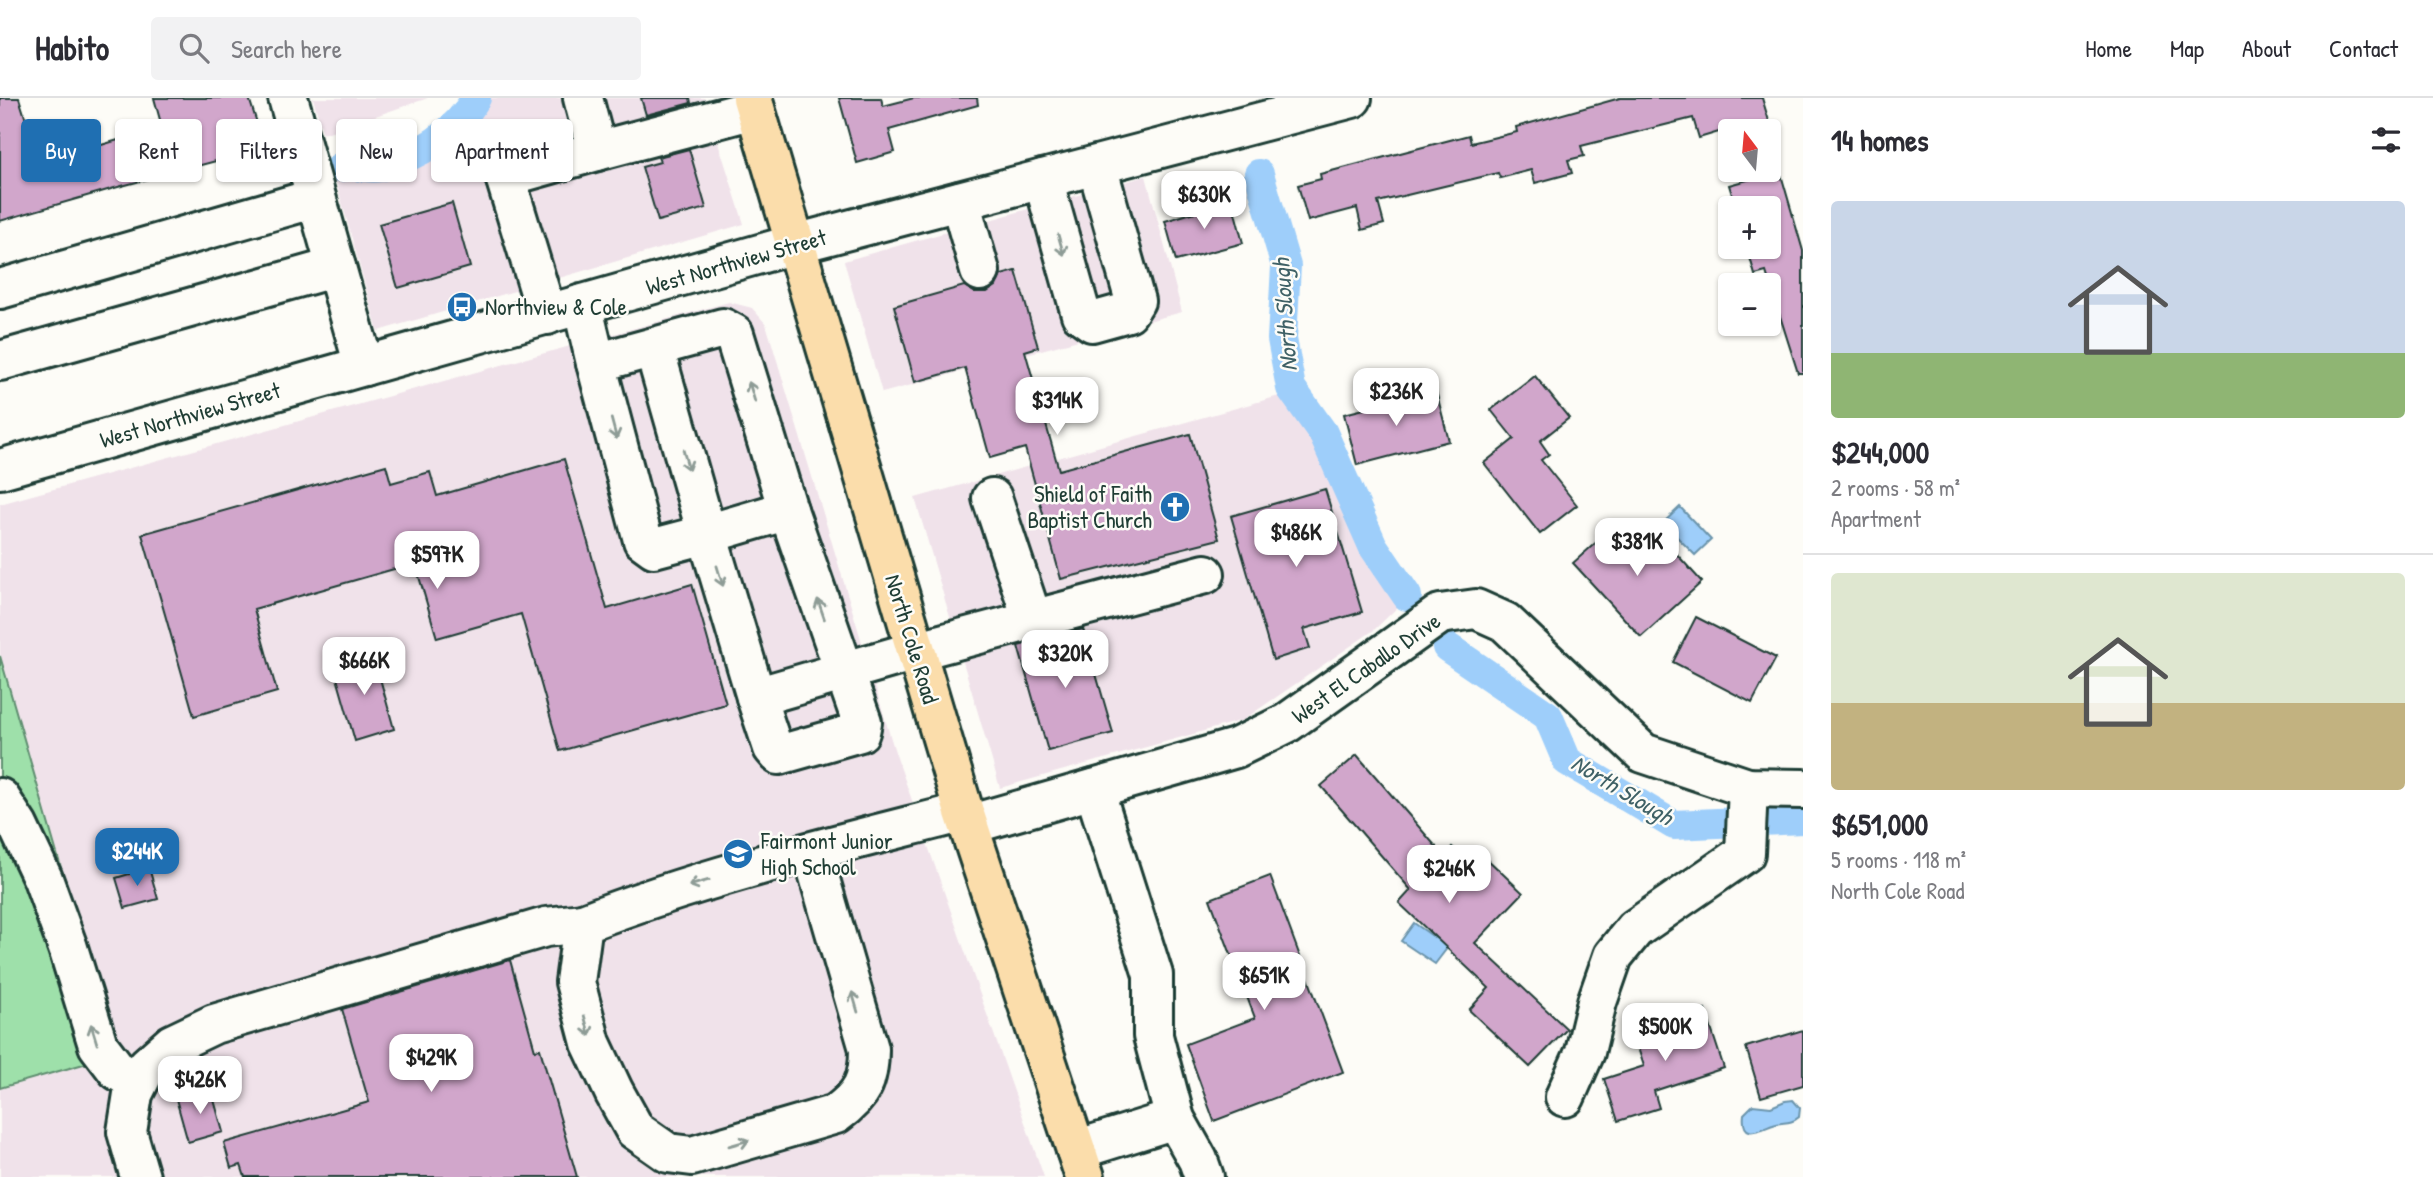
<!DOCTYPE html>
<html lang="en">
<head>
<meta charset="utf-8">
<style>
	:root { --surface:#fff; --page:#f2f2f3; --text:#2b2b33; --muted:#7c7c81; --line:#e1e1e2; --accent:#1f6fb2 }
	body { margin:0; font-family:"Patrick Hand",sans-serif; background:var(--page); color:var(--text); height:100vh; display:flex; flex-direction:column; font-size:26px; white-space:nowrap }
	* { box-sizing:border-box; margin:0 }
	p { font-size:23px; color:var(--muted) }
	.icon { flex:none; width:38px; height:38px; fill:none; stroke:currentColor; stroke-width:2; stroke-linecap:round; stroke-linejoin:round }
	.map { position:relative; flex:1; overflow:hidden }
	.details { display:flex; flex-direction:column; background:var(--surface); width:630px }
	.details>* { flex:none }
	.hud { position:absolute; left:21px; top:21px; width:665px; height:63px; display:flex; gap:14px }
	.needle { width:46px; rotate:344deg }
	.controls { position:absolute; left:1718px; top:21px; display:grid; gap:14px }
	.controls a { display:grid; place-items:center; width:63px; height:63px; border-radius:7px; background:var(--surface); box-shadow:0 2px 5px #0004; font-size:35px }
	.price { position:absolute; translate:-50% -60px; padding:0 16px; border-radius:14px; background:#fff; color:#222; font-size:23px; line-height:46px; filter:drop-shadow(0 2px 4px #0008) }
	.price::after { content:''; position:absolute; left:50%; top:42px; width:21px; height:16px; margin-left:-10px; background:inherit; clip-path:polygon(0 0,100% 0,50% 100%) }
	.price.selected { background:var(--accent); color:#fff }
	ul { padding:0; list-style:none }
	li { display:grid; align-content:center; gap:14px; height:371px; padding:0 28px }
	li+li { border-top:2px solid var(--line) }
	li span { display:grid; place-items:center; height:217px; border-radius:7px; color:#555 }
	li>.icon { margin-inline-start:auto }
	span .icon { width:126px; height:126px; fill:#fffc; stroke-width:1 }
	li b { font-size:30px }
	h2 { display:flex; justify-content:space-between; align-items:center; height:84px; padding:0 28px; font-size:30px }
	.chip { padding:0 24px; border-radius:7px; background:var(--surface); box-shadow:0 2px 5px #0004; font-size:24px; line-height:63px }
	.chip.selected { background:var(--accent); color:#fff }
	header { display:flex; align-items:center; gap:42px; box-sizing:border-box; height:98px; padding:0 35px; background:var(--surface); border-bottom:2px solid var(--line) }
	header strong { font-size:33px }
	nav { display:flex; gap:38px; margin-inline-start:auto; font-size:24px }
	.search { width:490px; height:63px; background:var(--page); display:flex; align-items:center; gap:18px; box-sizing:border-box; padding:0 24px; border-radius:7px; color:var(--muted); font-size:26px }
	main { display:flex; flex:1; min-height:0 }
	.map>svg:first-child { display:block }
	.built { fill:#f0e2ea }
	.green { fill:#9ee0aa; stroke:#5e8e6f; stroke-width:2 }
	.water { fill:#9ecefa; stroke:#6b94ab; stroke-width:2 }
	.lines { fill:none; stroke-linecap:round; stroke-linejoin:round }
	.canal { stroke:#9ecefa; stroke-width:30 }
	.building { fill:#d1a6cb; stroke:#1f3d34; stroke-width:2 }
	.minor-casing { stroke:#1f3d34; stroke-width:44 }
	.major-casing { stroke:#1f3d34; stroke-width:44 }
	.minor { stroke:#fdfcf7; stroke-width:38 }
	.major { stroke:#fbddab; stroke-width:38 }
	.oneway { stroke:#8e9c96 }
	.labels { text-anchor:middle; stroke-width:5; stroke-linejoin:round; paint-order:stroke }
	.street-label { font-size:23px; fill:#1f3d34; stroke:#fdfcf7 }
	.poi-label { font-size:23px; fill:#1f3d34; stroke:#fdfcf7; text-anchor:start }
	.water-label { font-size:24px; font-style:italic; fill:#3f6166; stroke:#fdfcf7 }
</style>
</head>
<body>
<header>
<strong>Habito</strong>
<div class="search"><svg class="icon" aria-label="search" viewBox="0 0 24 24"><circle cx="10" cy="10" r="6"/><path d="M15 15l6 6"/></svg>Search here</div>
<nav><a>Home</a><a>Map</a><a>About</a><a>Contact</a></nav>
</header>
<main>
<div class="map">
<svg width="1803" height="1079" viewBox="0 0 1803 1079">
	<rect width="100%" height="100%" fill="#fdfcf7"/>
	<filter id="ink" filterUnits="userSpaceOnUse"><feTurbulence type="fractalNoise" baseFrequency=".0143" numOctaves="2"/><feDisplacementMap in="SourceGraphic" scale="14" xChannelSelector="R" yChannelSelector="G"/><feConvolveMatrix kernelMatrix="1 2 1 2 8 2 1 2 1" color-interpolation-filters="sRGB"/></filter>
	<g filter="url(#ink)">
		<g class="built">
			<polygon points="313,0 428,0 323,36"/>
			<polygon points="484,0 704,0 744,126 378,233 335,80 378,82 420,63 470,24"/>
			<polygon points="1146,78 1182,214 882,295 844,163"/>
			<polygon points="729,204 752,210 766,226 895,654 1044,1079 0,1079 0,406"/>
			<polygon points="1304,291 1328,333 1403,504 1374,532 1243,622 1000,690 915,400"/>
		</g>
		<polygon class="green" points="0,558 115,957 0,990"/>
		<g class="water">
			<polygon points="1680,409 1711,442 1695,457 1663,425"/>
			<polygon points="1414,825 1448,849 1435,866 1401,843"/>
			<path d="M1793,1002l7,8 -1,9c-9,8 -16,4 -26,8 -14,5 -32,16 -29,-11l9,-9 18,2 14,-6z"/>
		</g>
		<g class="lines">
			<g class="canal">
				<path d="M341,69c13,-3 29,2 38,0 40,-11 76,-33 97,-69"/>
				<polyline points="1259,76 1286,168 1282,241 1291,290 1323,335 1373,448 1407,498"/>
				<polyline points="1447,549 1548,618 1567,663 1674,727 1803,721"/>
			</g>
		</g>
		<g class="building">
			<polygon points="0,0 19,0 32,41 34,67 162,29 154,0 249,0 265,50 118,89 0,123"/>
			<polygon points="641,0 690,0 691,5 646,17"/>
			<polygon points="839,0 881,0 883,8 914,0 977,0 978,7 889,32 895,54 857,65"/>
			<polygon points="1620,0 1762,0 1772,33 1743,33 1742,27 1699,40 1693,20 1581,48 1584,58 1568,62 1572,75 1535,85 1531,72 1500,80 1498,75 1378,104 1384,126 1362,132 1357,110 1308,123 1298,87 1321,81 1320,76 1469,37 1471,45 1517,34 1516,29"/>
			<polygon points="689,51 706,110 658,123 642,69 660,64 658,59"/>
			<polygon points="1780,73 1803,153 1803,275 1798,275 1766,174 1755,177 1747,149 1769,149 1769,110 1736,110 1729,87"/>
			<polygon points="1232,103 1243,145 1176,163 1165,123"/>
			<polygon points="452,105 470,169 398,190 379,126"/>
			<polygon points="1016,173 1038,249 1025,253 1059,372 1190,336 1219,441 1061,481 1025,350 990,360 965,270 915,284 894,208 964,188 974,194 987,194 996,188 1001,177"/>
			<polygon points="1535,278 1569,320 1540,343 1549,356 1541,362 1577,407 1540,436 1484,365 1514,341 1491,312"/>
			<polygon points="1436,293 1449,343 1357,367 1344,316"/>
			<polygon points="564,361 607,511 692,486 726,606 560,653 521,516 437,540 415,465 254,511 277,594 194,618 142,436 386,367 391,385 430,374 437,398"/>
			<polygon points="1325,391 1362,514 1304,531 1310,550 1273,562 1231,418"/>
			<polygon points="1618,425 1646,456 1663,441 1702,484 1641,539 1573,465"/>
			<polygon points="1696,519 1776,560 1752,605 1673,564"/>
			<polygon points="1083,531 1113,635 1048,653 1018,548"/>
			<polygon points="373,555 394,631 355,643 333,566"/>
			<polygon points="1357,657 1444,758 1452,749 1473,769 1484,758 1523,795 1475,845 1567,931 1530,969 1469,912 1489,890 1399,805 1411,792 1321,688"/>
			<polygon points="149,770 158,801 125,810 116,780"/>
			<polygon points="1270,778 1343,974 1214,1023 1186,946 1255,920 1210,801"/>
			<polygon points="510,862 535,952 540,951 577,1079 245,1079 241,1067 231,1070 224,1045 369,1004 342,911"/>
			<polygon points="1705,912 1724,970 1654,993 1659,1010 1618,1023 1604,981 1644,968 1633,935"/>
			<polygon points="1803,932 1803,987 1761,999 1746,949"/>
			<polygon points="211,991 223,1034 188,1044 176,1001"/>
		</g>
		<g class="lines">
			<g class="minor-casing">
				<g id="minor">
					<polyline points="288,0 364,268"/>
					<polyline points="583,0 597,53 755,11"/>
					<polyline points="496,49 547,217"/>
					<polyline points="505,79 597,53"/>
					<polyline points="1043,81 1081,216 1092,224 1128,214 1135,203 1097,68"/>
					<polyline points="960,103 980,173"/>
					<polyline points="0,191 316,100"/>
					<polyline points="582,206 596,265 723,230 734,236 788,412 862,624 860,634 779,657 773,650 756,599"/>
					<polyline points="654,250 707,436 788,412"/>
					<polyline points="0,263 336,169"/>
					<polyline points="596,265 643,442 654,450 707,436 756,599 915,553 1205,476"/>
					<polyline points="0,371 795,146 1352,0"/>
					<polyline points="992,400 1033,523"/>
					<polyline points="1094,691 1153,877 1153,938 1175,1021 1198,1062 1204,1079"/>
					<polyline points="0,700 18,728 43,781 68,850 98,947 117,972 138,985"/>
					<polyline points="968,727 1236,650 1287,625 1440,516 1476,511 1505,524 1643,655 1748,690 1803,691"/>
					<path d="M812,754l57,197c0,32 -7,46 -33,65l-144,42 -24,-3 -33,-23 -21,-38 -23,-49 -16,-61 8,-59c124,-48 253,-78 381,-111"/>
					<polyline points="1565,999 1585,954 1597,904 1613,858 1635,831 1745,755 1748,690"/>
					<polyline points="1076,1052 1175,1021"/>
					<polyline points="140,1079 127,1034 133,996 147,968 172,946 214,926 546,829 583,825"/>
				</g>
			</g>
			<g class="major-casing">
				<polyline id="major" points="752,0 964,714 1085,1079"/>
			</g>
			<use href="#minor" class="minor"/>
			<use href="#major" class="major"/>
		</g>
		<defs><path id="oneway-shaft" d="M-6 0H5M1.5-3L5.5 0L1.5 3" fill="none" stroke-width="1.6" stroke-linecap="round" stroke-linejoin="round" transform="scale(1.75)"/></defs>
		<g class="oneway">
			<use href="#oneway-shaft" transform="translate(1061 147) rotate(74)"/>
			<use href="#oneway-shaft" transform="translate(752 294) rotate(-107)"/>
			<use href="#oneway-shaft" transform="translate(614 331) rotate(75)"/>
			<use href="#oneway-shaft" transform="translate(686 362) rotate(74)"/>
			<use href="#oneway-shaft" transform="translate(720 478) rotate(73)"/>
			<use href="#oneway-shaft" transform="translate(821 511) rotate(-109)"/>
			<use href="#oneway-shaft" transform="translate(699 785) rotate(164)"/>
			<use href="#oneway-shaft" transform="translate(855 904) rotate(-106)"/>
			<use href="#oneway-shaft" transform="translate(587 928) rotate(75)"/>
			<use href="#oneway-shaft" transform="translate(94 936) rotate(-107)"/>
			<use href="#oneway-shaft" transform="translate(739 1045) rotate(-16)"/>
		</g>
	</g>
	<defs>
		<g id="bus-disc" transform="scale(1.575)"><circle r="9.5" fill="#1f6fb2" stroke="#fdfcf7"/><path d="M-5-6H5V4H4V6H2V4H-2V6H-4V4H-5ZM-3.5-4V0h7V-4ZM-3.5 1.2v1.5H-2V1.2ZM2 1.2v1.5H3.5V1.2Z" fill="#fff"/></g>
		<g id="church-disc" transform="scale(1.575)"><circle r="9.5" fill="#1f6fb2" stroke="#fdfcf7"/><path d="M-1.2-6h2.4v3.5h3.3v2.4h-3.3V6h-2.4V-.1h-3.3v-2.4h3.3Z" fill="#fff"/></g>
		<g id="school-disc" transform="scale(1.575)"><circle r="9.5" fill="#1f6fb2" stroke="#fdfcf7"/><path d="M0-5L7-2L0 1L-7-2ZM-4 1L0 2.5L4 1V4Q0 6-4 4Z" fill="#fff"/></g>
	</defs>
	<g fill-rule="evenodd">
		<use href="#bus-disc" x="462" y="209"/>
		<use href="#church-disc" x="1175" y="409"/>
		<use href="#school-disc" x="738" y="756"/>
	</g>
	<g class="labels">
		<g class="street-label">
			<text transform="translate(736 164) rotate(-16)" y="8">West Northview Street</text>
			<text transform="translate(190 317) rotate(-16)" y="8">West Northview Street</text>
			<text transform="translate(912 541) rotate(73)" y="8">North Cole Road</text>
			<text transform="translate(1366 570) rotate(-35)" y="8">West El Caballo Drive</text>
		</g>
		<g class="poi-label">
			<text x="485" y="217">Northview &amp; Cole</text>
			<text x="1152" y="404" text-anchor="end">Shield of Faith<tspan x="1152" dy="26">Baptist Church</tspan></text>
			<text x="761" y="751">Fairmont Junior<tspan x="761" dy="26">High School</tspan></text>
		</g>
		<g class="water-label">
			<text transform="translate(1285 217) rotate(-94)" y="8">North Slough</text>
			<text transform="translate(1622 692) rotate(31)" y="8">North Slough</text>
		</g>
	</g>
</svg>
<div class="controls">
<a><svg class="needle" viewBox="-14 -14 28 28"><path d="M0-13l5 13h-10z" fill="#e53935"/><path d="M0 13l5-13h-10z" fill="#7c7c81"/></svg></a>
<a>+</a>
<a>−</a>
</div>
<b class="price" style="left:1204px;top:133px">$630K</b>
<b class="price" style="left:1396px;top:330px">$236K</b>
<b class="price" style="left:1057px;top:339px">$314K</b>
<b class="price" style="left:1296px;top:471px">$486K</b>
<b class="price" style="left:1637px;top:480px">$381K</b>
<b class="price" style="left:437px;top:493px">$597K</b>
<b class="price" style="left:1065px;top:592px">$320K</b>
<b class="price" style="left:364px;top:599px">$666K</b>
<b class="price selected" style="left:137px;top:790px">$244K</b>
<b class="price" style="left:1449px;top:807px">$246K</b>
<b class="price" style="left:1264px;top:914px">$651K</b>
<b class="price" style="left:1665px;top:965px">$500K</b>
<b class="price" style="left:431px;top:996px">$429K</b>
<b class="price" style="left:200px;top:1018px">$426K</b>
<div class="hud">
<a class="chip selected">Buy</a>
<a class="chip">Rent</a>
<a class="chip">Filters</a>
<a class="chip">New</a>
<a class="chip">Apartment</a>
</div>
</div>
<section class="details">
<h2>14 homes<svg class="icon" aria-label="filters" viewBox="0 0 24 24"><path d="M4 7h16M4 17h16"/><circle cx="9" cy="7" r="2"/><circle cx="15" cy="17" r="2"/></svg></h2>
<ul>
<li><span style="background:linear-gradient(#c9d6e8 70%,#8fb573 0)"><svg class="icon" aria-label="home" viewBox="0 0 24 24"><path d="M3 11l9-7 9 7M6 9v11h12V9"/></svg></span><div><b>$244,000</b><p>2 rooms · 58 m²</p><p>Apartment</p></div></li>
<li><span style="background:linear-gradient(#dfe7d0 60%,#c2b280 0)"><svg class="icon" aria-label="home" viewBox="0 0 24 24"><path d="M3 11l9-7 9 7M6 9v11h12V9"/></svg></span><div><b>$651,000</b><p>5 rooms · 118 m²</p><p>North Cole Road</p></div></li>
</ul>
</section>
</main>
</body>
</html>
